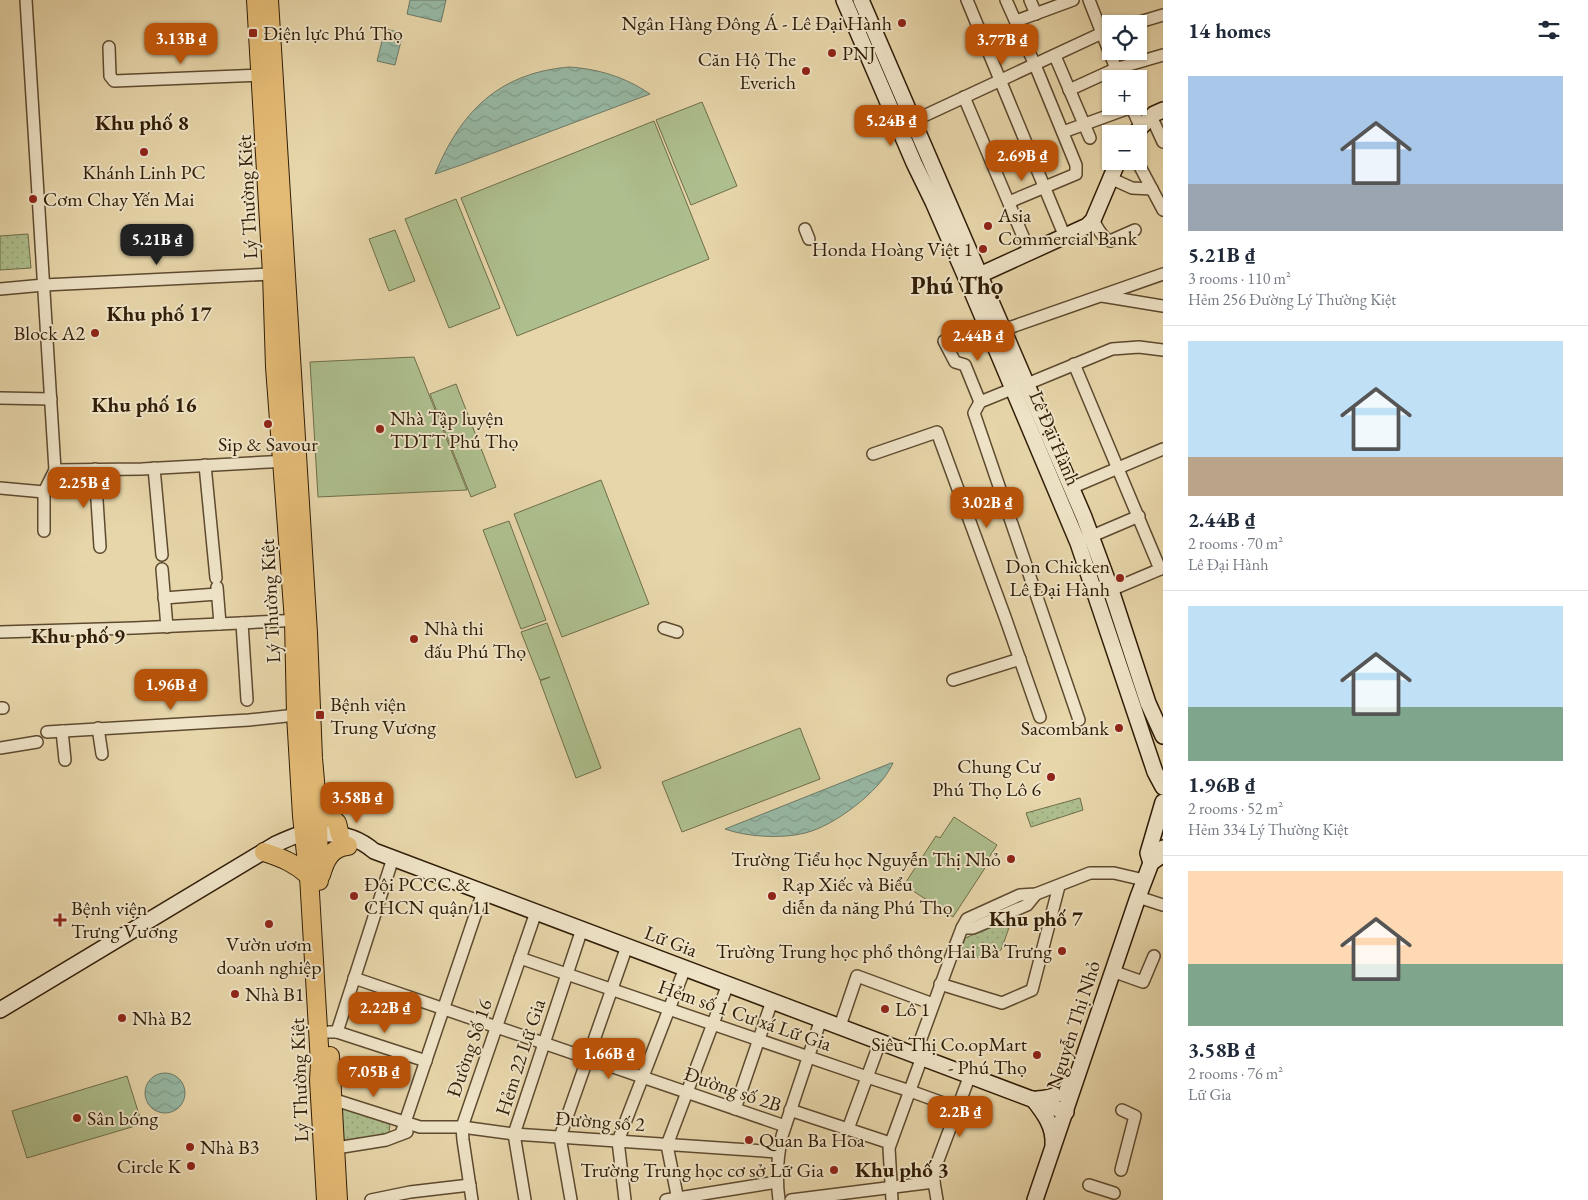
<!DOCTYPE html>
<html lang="en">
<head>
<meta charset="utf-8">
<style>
	:root { --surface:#fff; --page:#f2f2f3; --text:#1f2937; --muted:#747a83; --line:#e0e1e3; --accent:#b45309 }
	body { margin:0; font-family:"EB Garamond",serif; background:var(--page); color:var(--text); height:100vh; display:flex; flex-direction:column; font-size:19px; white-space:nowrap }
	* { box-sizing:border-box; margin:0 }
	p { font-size:16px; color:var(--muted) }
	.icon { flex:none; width:28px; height:28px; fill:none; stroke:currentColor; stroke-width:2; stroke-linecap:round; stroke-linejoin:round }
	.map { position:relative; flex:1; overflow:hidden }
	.side { display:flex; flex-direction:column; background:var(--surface); width:425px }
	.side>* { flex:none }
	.tools { position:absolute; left:1102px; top:15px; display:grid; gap:10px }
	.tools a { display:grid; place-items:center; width:45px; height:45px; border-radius:0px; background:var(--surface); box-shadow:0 1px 4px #0004; font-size:25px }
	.price { position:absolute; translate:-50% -42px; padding:0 11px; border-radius:10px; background:var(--accent); color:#fff; font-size:16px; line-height:32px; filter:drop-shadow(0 1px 2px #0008) }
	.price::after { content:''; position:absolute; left:50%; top:30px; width:15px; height:11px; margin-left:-8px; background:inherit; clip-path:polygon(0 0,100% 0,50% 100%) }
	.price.on { background:#222; color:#fff }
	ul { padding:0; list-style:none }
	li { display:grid; align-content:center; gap:10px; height:265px; padding:0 25px }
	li+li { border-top:1px solid var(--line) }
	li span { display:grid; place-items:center; height:155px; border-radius:0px; color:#555 }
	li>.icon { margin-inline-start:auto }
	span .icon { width:90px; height:90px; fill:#fffc; stroke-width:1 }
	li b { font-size:21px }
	h2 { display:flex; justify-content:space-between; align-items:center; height:60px; padding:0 25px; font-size:21px }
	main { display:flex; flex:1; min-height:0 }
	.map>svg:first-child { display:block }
	.green { fill:url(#green-dots); stroke:#6f6e4a }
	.pitch { fill:#aebf8e; stroke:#6f6e4a }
	.water { fill:url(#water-waves); stroke:#6e7a66 }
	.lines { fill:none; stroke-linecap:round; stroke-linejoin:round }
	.street-casing { stroke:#5e4a2f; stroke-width:14 }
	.secondary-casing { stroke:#301c06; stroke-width:18 }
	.primary-casing { stroke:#301c06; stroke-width:20 }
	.street { stroke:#efe4c8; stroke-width:11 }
	.secondary { stroke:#efe4c8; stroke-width:15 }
	.primary { stroke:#e4bb75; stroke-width:18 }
	.poi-dot { fill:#8f2418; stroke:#efe4c8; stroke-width:2 }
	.labels { text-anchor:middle; stroke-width:4; stroke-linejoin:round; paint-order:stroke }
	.poi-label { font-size:20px; fill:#301c06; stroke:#efe4c8; text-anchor:start }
	.street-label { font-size:20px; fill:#301c06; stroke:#efe4c8 }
	.neighbourhood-label { font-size:21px; font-weight:bold; fill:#301c06; stroke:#efe4c8 }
	.district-label { font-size:25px; font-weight:bold; fill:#301c06; stroke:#efe4c8 }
</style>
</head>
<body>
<main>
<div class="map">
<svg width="1163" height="1200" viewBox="0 0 1163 1200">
	<defs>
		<pattern id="green-dots" width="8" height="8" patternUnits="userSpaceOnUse" patternTransform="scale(1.25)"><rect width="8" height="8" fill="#aebf8e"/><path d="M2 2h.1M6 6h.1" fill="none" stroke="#96a479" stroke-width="1.8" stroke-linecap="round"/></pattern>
		<pattern id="water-waves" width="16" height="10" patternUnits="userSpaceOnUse" patternTransform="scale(1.25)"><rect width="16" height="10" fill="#97b9a6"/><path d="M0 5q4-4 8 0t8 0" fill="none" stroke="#829e8d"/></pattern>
	</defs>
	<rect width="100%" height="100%" fill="#e7d6aa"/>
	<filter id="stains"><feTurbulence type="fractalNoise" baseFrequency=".004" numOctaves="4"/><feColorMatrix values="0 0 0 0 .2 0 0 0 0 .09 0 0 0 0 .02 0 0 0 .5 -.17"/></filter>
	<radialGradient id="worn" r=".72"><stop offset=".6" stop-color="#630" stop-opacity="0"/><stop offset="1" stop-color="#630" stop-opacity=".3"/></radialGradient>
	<g class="green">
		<polygon points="28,234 31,268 0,270 0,236"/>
		<polygon points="1080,798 1083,810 1031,827 1026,813"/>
		<polygon points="1002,923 1010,925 1001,950 982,959 961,953 965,938"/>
		<polygon points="342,1108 387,1122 390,1126 389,1132 387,1134 347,1142 341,1137 340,1109"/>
	</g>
	<g class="pitch">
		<polygon points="702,102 737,186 691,205 656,120"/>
		<polygon points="654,121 709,259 517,336 461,198"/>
		<polygon points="456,199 500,308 449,328 405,219"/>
		<polygon points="395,230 415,281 389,291 369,239"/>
		<polygon points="414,357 467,490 318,497 310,362"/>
		<polygon points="456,384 496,487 471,497 430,394"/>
		<polygon points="601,480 649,604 562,637 514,514"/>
		<polygon points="509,521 546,620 521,629 483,530"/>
		<polygon points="547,623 601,768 576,778 540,681 550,677 540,680 521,632"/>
		<polygon points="800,728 820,779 682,832 662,782"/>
		<polygon points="954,817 997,845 983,867 985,868 953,917 904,885 936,836 940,838"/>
		<polygon points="127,1076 142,1124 27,1158 12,1111"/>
	</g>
	<g class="water">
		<polygon points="410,0 446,0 441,22 407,14"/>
		<polygon points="385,29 403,33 395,65 377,61"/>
		<path d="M569,67c30,2 56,10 81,27l-186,70 -29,10c26,-63 64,-101 134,-107z"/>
		<path d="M891,763h2l-1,2c-13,27 -58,61 -87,68 -23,6 -58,4 -80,-4z"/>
		<circle cx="165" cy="1093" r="20"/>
	</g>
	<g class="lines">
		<g class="street-casing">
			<g id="street">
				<polyline points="26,0 55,470"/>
				<polyline points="967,0 1065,237"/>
				<polyline points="1006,0 1035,65 1076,165 1076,174 1009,202"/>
				<polyline points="1030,0 1036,14"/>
				<polyline points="1089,0 1120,79"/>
				<polyline points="1016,21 1073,0"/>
				<polyline points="1133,24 1163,15"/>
				<polyline points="109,47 110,76 114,81 260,75"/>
				<polyline points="1055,56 1090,138"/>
				<polyline points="1069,90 1115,69 1163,55"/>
				<polyline points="964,97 1030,253"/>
				<polyline points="1131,106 1140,126"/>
				<polyline points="1151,116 1163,142"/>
				<polyline points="913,121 1102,33 1111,31"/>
				<polyline points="1063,132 1132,107"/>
				<polyline points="1137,161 1163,210"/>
				<polyline points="1110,178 1132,188 1152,189"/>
				<path d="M1093,220c4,7 9,18 17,21l25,-11"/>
				<polyline points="805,229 809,239"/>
				<polyline points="0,289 44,285 272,274"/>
				<polyline points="1102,296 1163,306"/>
				<polyline points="1003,330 1163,274"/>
				<polyline points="944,341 955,362 965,365 980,402"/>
				<polyline points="1074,364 1160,569"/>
				<polyline points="1027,384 1112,349 1139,347 1163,350"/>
				<polyline points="1012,389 980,402 974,413 1079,720"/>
				<polyline points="0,398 51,399"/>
				<polyline points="873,454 937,432 1005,617 1040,717"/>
				<polyline points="205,465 216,578"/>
				<polyline points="154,468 162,555"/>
				<polyline points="95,469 100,547"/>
				<polyline points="0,488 44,492 55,470 142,469 288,461"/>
				<polyline points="1071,488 1163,449"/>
				<polyline points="44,531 44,492"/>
				<polyline points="1085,539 1139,516"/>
				<polyline points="162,569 167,627"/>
				<polyline points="217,587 220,624"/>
				<polyline points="1111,590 1163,568"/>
				<polyline points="164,598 217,594"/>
				<polyline points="242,623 247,700"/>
				<polyline points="664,628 677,632"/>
				<polyline points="0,632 134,628 301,620"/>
				<polyline points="953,680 1020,659"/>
				<polyline points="0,708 3,708"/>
				<polyline points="98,728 102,754"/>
				<polyline points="62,731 65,760"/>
				<polyline points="47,732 249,720 296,715"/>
				<polyline points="0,748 37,742"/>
				<polyline points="1138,897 1163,905"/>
				<polyline points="962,928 973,928 1027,905 1036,894"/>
				<polyline points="520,958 867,1077 910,1091 957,1108"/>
				<polyline points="1112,971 1143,982 1154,956"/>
				<polyline points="354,978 785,1126"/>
				<polyline points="940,984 1002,1003 1032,990 1059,886"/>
				<polyline points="840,1026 857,976 933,1004"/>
				<polyline points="329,1032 337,1032 393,858"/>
				<polyline points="337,1032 426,1061"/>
				<polyline points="915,1055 952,954 962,928 967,919 1020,895 1036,894 1090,873 1114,873 1144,880"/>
				<polyline points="329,1098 420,1127 462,1127 514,1134 778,1152"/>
				<polyline points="735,1109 772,1001"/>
				<polyline points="790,1110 890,1143"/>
				<polyline points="848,1129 880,1042"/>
				<polyline points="401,1134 483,892"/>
				<polyline points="330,1149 386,1140 407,1132"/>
				<polyline points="1121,1170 1135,1116 1122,1110"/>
				<polyline points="1089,1185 1114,1193"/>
				<polyline points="371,1200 410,1192 470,1185"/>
				<polyline points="472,1200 463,1140 462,1127 536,912"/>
				<polyline points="525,1200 514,1134 582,929"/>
				<polyline points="571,1200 560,1137 627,946"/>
				<polyline points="625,1200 618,1141 685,968"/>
				<polyline points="666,1200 777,1182"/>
				<polyline points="678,1200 667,1145 728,984"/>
				<path d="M779,1200c-3,-22 -2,-42 3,-64l39,-117"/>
				<polyline points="791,1200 934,1182"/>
				<polyline points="892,1200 889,1148 922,1057"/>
				<polyline points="937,1200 934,1182 934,1171 970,1075"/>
			</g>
		</g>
		<g class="secondary-casing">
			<g id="secondary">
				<polyline points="844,0 914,163 933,202 967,280 1078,543 1155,772 1163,787"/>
				<polyline points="861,0 1084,517 1111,590 1148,703 1163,736"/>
				<polyline points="1134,134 1154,114 1163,110"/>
				<polyline points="971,279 1087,226 1093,220 1118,161"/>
				<polyline points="1151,863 1148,853 1163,802"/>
				<path d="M0,1010l276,-166c13,-6 28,-13 42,-12 4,0 8,2 12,2 17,0 31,6 44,17l692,261"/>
				<path d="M1033,1099c11,14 21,27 20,45"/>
				<path d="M1037,1099c20,-1 26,-7 39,-21"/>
				<polyline points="1035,1200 1138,897 1151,863 1158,858 1163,848"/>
			</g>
		</g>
		<g class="primary-casing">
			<g id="primary">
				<polyline points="256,0 272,274 275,367 294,621 296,715 302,816 306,854 309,876 320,1063 319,1080 326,1200"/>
				<polyline points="269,0 308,633 313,758 318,815 319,881"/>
				<polyline points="316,800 337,823 340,835"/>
				<path d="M264,852c18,6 31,11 45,24"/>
				<path d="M321,875c4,-14 10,-28 27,-29"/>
				<polyline points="330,1056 338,1200"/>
			</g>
		</g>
		<use href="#street" class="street"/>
		<use href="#secondary" class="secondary"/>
		<use href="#primary" class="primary"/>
	</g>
	<g class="poi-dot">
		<circle cx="902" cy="23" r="5"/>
		<rect x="248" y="28" width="10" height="10" rx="2.5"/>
		<circle cx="832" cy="53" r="5"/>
		<circle cx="806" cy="71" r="5"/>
		<circle cx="144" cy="152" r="5"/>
		<circle cx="33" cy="199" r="5"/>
		<circle cx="988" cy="226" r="5"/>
		<circle cx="983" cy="249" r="5"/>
		<circle cx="95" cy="333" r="5"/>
		<circle cx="268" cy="424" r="5"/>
		<circle cx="380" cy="429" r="5"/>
		<circle cx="1120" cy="578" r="5"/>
		<circle cx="414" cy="639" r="5"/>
		<rect x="315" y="710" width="10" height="10" rx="2.5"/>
		<circle cx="1119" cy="728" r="5"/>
		<circle cx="1051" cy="777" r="5"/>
		<circle cx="1011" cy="859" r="5"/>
		<circle cx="354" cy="896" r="5"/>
		<circle cx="772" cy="896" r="5"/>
		<path d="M57.5 912.5h5v5h5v5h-5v5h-5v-5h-5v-5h5z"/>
		<circle cx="269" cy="924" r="5"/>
		<circle cx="1062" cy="951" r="5"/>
		<circle cx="235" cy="994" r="5"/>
		<circle cx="885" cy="1009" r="5"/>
		<circle cx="122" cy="1018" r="5"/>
		<circle cx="1037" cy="1055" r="5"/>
		<circle cx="77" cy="1118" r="5"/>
		<circle cx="749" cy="1140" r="5"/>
		<circle cx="190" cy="1147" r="5"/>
		<circle cx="191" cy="1166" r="5"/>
		<circle cx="834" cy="1170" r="5"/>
	</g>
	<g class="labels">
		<g class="poi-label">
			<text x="892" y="30" text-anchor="end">Ngân Hàng Đông Á - Lê Đại Hành</text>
			<text x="263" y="40">Điện lực Phú Thọ</text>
			<text x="842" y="60">PNJ</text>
			<text x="796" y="66" text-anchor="end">Căn Hộ The<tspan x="796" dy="23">Everich</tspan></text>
			<text x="144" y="179" text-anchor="middle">Khánh Linh PC</text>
			<text x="43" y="206">Cơm Chay Yến Mai</text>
			<text x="998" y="222">Asia<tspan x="998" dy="23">Commercial Bank</tspan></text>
			<text x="973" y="256" text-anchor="end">Honda Hoàng Việt 1</text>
			<text x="85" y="340" text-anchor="end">Block A2</text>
			<text x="390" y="425">Nhà Tập luyện<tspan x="390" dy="23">TDTT Phú Thọ</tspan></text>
			<text x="268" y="451" text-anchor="middle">Sip &amp; Savour</text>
			<text x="1110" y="573" text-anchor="end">Don Chicken<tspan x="1110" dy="23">Lê Đại Hành</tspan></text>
			<text x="424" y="635">Nhà thi<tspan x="424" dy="23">đấu Phú Thọ</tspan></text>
			<text x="330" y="711">Bệnh viện<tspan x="330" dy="23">Trung Vương</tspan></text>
			<text x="1109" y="735" text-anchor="end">Sacombank</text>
			<text x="1041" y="773" text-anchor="end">Chung Cư<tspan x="1041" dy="23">Phú Thọ Lô 6</tspan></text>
			<text x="1001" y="866" text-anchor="end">Trường Tiểu học Nguyễn Thị Nhỏ</text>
			<text x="364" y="891">Đội PCCC &amp;<tspan x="364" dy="23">CHCN quận 11</tspan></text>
			<text x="782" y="891">Rạp Xiếc và Biểu<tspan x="782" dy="23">diễn đa năng Phú Thọ</tspan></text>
			<text x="71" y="915">Bệnh viện<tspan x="71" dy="23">Trưng Vương</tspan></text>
			<text x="269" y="951" text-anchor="middle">Vườn ươm<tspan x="269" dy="23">doanh nghiệp</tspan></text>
			<text x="1052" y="958" text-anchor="end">Trường Trung học phổ thông Hai Bà Trưng</text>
			<text x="245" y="1001">Nhà B1</text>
			<text x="895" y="1016">Lô 1</text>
			<text x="132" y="1025">Nhà B2</text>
			<text x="1027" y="1051" text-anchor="end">Siêu Thị Co.opMart<tspan x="1027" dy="23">- Phú Thọ</tspan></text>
			<text x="87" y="1125">Sân bóng</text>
			<text x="759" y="1147">Quan Ba Hoa</text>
			<text x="200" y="1154">Nhà B3</text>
			<text x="181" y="1173" text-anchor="end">Circle K</text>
			<text x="824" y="1177" text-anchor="end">Trường Trung học cơ sở Lữ Gia</text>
		</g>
		<g class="street-label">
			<text transform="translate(247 197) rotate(-93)" y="7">Lý Thường Kiệt</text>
			<text transform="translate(1055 438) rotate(67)" y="7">Lê Đại Hành</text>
			<text transform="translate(270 601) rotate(-93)" y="7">Lý Thường Kiệt</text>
			<text transform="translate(671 941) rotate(21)" y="7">Lữ Gia</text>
			<text transform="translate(745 1015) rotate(19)" y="7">Hẻm số 1 Cư xá Lữ Gia</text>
			<text transform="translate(1073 1025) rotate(-72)" y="7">Nguyễn Thị Nhỏ</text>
			<text transform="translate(469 1048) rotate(-71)" y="7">Đường Số 16</text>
			<text transform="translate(520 1057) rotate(-72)" y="7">Hẻm 22 Lữ Gia</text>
			<text transform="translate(299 1080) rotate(-92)" y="7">Lý Thường Kiệt</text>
			<text transform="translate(733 1089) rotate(19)" y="7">Đường số 2B</text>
			<text transform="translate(600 1121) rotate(4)" y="7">Đường số 2</text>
		</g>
		<g class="neighbourhood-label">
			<text x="142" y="130">Khu phố 8</text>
			<text x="159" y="321">Khu phố 17</text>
			<text x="144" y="412">Khu phố 16</text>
			<text x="78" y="643">Khu phố 9</text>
			<text x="1036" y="926">Khu phố 7</text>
			<text x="902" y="1177">Khu phố 3</text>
		</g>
		<g class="district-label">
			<text x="957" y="294">Phú Thọ</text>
		</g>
	</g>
	<rect width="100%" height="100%" filter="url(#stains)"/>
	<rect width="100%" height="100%" fill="url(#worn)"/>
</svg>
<div class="tools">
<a><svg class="icon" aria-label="locate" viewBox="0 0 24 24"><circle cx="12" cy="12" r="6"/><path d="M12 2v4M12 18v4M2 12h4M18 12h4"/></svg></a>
<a>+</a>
<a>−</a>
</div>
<b class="price" style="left:181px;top:65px">3.13B ₫</b>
<b class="price" style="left:1002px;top:66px">3.77B ₫</b>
<b class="price" style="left:891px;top:147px">5.24B ₫</b>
<b class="price" style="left:1022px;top:182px">2.69B ₫</b>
<b class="price on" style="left:157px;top:266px">5.21B ₫</b>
<b class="price" style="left:978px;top:362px">2.44B ₫</b>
<b class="price" style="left:84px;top:509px">2.25B ₫</b>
<b class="price" style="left:987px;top:529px">3.02B ₫</b>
<b class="price" style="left:171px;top:711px">1.96B ₫</b>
<b class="price" style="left:357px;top:824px">3.58B ₫</b>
<b class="price" style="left:385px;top:1034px">2.22B ₫</b>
<b class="price" style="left:609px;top:1080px">1.66B ₫</b>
<b class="price" style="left:374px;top:1098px">7.05B ₫</b>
<b class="price" style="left:960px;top:1138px">2.2B ₫</b>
</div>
<section class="side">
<h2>14 homes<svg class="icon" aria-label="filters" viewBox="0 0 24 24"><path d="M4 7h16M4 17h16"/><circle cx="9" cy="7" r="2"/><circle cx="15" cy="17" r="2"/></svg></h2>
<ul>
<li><span style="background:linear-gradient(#a9c7e8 70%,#9aa5b1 0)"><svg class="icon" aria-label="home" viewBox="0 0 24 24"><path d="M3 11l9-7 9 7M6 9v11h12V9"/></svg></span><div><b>5.21B ₫</b><p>3 rooms · 110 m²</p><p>Hẻm 256 Đường Lý Thường Kiệt</p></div></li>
<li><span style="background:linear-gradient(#bfe0f5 75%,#b9a48a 0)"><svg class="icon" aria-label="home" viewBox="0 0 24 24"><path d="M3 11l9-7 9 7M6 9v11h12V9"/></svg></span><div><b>2.44B ₫</b><p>2 rooms · 70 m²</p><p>Lê Đại Hành</p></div></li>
<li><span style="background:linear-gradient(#bfe0f5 65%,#7fa58c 0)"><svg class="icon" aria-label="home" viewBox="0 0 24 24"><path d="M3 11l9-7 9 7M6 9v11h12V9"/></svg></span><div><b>1.96B ₫</b><p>2 rooms · 52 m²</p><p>Hẻm 334 Lý Thường Kiệt</p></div></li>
<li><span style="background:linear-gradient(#ffd9b3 60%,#7fa58c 0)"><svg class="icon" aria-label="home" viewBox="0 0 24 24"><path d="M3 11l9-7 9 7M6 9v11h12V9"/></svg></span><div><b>3.58B ₫</b><p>2 rooms · 76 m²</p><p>Lữ Gia</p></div></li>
</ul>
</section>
</main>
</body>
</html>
